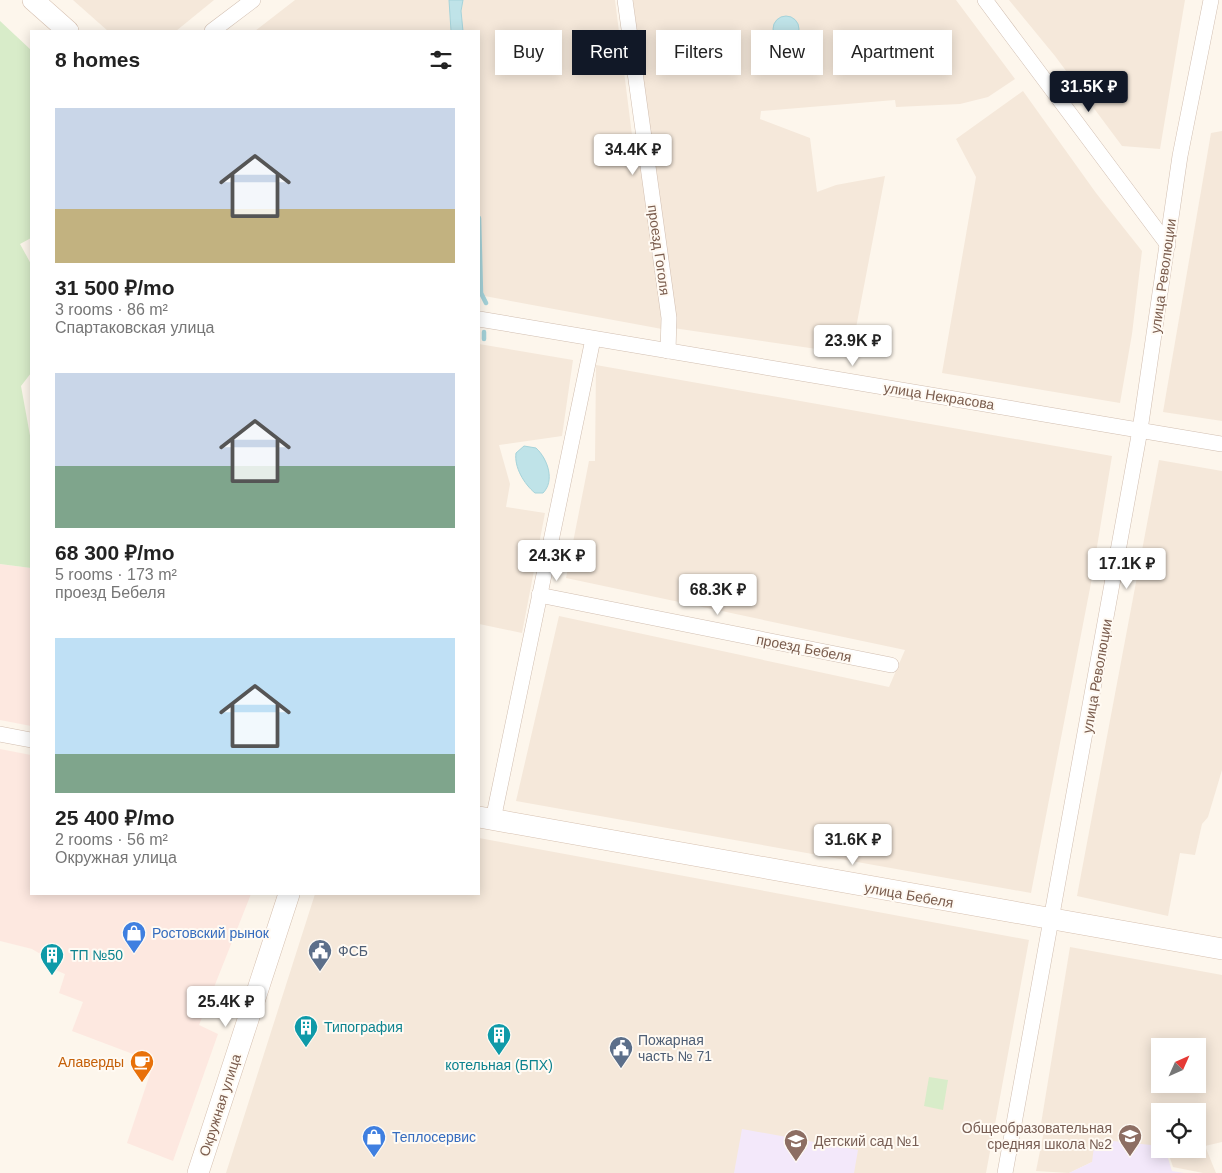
<!DOCTYPE html>
<html lang="en">
<head>
<meta charset="utf-8">
<style>
	:root { --surface:#fff; --page:#f2f2f2; --text:#222; --muted:#767676; --accent:#111827 }
	body { margin:0; font-family:Arial,sans-serif; background:var(--page); color:var(--text); height:100vh; display:flex; flex-direction:column; font-size:19px; white-space:nowrap }
	* { box-sizing:border-box; margin:0 }
	p { font-size:16px; color:var(--muted) }
	.icon { flex:none; width:28px; height:28px; fill:none; stroke:currentColor; stroke-width:2; stroke-linecap:round; stroke-linejoin:round }
	.map { position:relative; flex:1; overflow:hidden }
	.side { position:absolute; left:30px; top:30px; width:450px; height:865px; display:flex; flex-direction:column; background:var(--surface); border-radius:0px; box-shadow:0 2px 12px #0003 }
	.side>* { flex:none }
	.hud { position:absolute; left:495px; top:30px; width:475px; height:45px; display:flex; gap:10px }
	.needle { width:32px; rotate:45deg }
	.fabs { position:absolute; left:1151px; top:1038px; display:grid; gap:10px }
	.fabs a { display:grid; place-items:center; width:55px; height:55px; border-radius:0px; background:var(--surface); box-shadow:0 2px 12px #0003; font-size:25px }
	.price { position:absolute; translate:-50% -42px; padding:0 11px; border-radius:5px; background:#fff; color:#222; font-size:16px; line-height:32px; filter:drop-shadow(0 1px 2px #0008) }
	.price::after { content:''; position:absolute; left:50%; top:30px; width:15px; height:11px; margin-left:-8px; background:inherit; clip-path:polygon(0 0,100% 0,50% 100%) }
	.price.active { background:var(--accent); color:#fff }
	ul { padding:0; list-style:none }
	li { display:grid; align-content:center; gap:10px; height:265px; padding:0 25px }
	li span { display:grid; place-items:center; height:155px; border-radius:0px; color:#555 }
	li>.icon { margin-inline-start:auto }
	span .icon { width:90px; height:90px; fill:#fffc; stroke-width:1 }
	li b { font-size:21px }
	h2 { display:flex; justify-content:space-between; align-items:center; height:60px; padding:0 25px; font-size:21px }
	.tag { padding:0 18px; border-radius:0px; background:var(--surface); box-shadow:0 2px 12px #0003; font-size:18px; line-height:45px }
	.tag.active { background:var(--accent); color:#fff }
	.map>svg:first-child { display:block }
	.residential { fill:#f5e8da; fill-rule:evenodd }
	.commercial { fill:#fde8e0 }
	.education { fill:#f3e8fa }
	.green { fill:#d8ecc9 }
	.water { fill:#bfe3e8; stroke:#a5d3da }
	.lines { fill:none; stroke-linecap:round; stroke-linejoin:round }
	.stream { stroke:#a5d3da; stroke-width:4.5 }
	.street-casing { stroke:#d1beb0; stroke-width:16 }
	.secondary-casing { stroke:#d6c0b0; stroke-width:22 }
	.street { stroke:#fff; stroke-width:15 }
	.secondary { stroke:#fff; stroke-width:21 }
	.labels { text-anchor:middle; stroke-width:4; stroke-linejoin:round; paint-order:stroke }
	.street-label { font-size:14px; fill:#7a5c4d; stroke:#fffaf3 }
	.shop-label { font-size:14px; fill:#366cbe; stroke:#fffaf3; text-anchor:start }
	.service-label { font-size:14px; fill:#4e5e75; stroke:#fffaf3; text-anchor:start }
	.culture-label { font-size:14px; fill:#0d838f; stroke:#fffaf3; text-anchor:start }
	.food-label { font-size:14px; fill:#c56008; stroke:#fffaf3; text-anchor:end }
	.education-label { font-size:14px; fill:#785e54; stroke:#fffaf3; text-anchor:end }
</style>
</head>
<body>
<div class="map">
<svg width="1222" height="1173" viewBox="0 0 1222 1173">
	<rect width="100%" height="100%" fill="#fdf6ec"/>
	<g class="residential">
		<polygon points="73,0 214,0 176,31 108,31"/>
		<polygon points="295,0 615,0 635,159 640,159 657,269 662,329 479,295 479,31 255,31"/>
		<polygon points="633,0 956,0 1015,79 988,97 960,104 896,107 895,100 761,111 760,119 810,138 817,192 836,185 885,176 851,354 673,328"/>
		<polygon points="1009,0 1185,0 1160,149 1122,146 1055,56"/>
		<polygon points="1023,91 1096,193 1142,251 1132,334 1120,403 942,373 976,177 956,139"/>
		<polygon points="1222,131 1222,421 1163,412 1211,133"/>
		<polygon points="479,344 573,360 562,436 499,445 510,484 506,507 545,513 522,633 479,624"/>
		<polygon points="596,365 1112,456 1091,583 1031,893 516,801 559,616 889,687 905,650 566,578 589,461 595,461"/>
		<polygon points="1159,460 1222,471 1222,770 1208,817 1202,824 1195,855 1180,853 1168,916 1077,896"/>
		<polygon points="479,838 1029,940 986,1173 226,1173 315,894 479,894"/>
		<path d="M1070,947l152,28v167l-17,4 11,27h-13l-30,-6 -6,-18h31v-38h-38v35l-68,16 -23,11 -33,-2 8,-40 -4,-1zM1160,1046h38v38h-38z"/>
	</g>
	<g class="commercial">
		<polygon points="0,564 31,568 31,726 0,720"/>
		<polygon points="0,749 31,755 31,894 251,894 199,1025 218,1034 173,1161 127,1143 154,1062 72,1031 83,1002 59,993 65,974 48,967 49,959 32,949 0,941"/>
	</g>
	<g class="education">
		<polygon points="742,1129 858,1150 854,1173 734,1173"/>
		<polygon points="1095,1139 1160,1146 1160,1149 1165,1149 1172,1171 1184,1173 1069,1173 1092,1162"/>
	</g>
	<g class="green">
		<polygon points="0,21 31,50 31,238 20,244 31,264 31,373 21,386 31,441 31,568 0,564"/>
		<polygon points="929,1077 948,1080 943,1110 924,1106"/>
	</g>
	<g class="water">
		<polygon points="449,0 463,0 461,11 463,31 451,31"/>
		<circle cx="786" cy="29" r="13"/>
		<path d="M524,446l12,2c12,11 19,33 7,45h-8c-11,-9 -21,-26 -19,-40z"/>
	</g>
	<g class="lines">
		<g class="stream">
			<polyline points="479,218 481,293 486,303"/>
			<polyline points="484,339 484,332"/>
		</g>
		<g class="street-casing">
			<g id="street">
				<polyline points="625,0 669,318 668,351"/>
				<polyline points="985,0 1168,245"/>
				<polyline points="212,31 253,0"/>
				<polyline points="479,319 1222,444"/>
				<polyline points="539,595 891,665"/>
				<polyline points="0,734 31,740"/>
				<polyline points="493,820 593,339"/>
				<polyline points="1005,1173 1140,430 1180,156 1211,0"/>
			</g>
		</g>
		<g class="secondary-casing">
			<g id="secondary">
				<polyline points="33,0 68,31"/>
				<polyline points="479,817 1222,949"/>
				<polyline points="198,1173 289,894"/>
			</g>
		</g>
		<use href="#street" class="street"/>
		<use href="#secondary" class="secondary"/>
	</g>
	<defs>
		<g id="shop-pin" transform="scale(1.25)"><path d="M0 17L-7.5 6A9.5 9.5 0 1 1 7.5 6Z" fill="#3f7fe0" stroke="#fffaf3"/><path d="M-5-2.5h2.3a2.7 3.5 0 0 1 5.4 0H5L5.5 6h-11ZM-1.5-2.5h3a1.5 2.3 0 0 0-3 0Z" fill="#fff"/></g>
		<g id="civic-pin" transform="scale(1.25)"><path d="M0 17L-7.5 6A9.5 9.5 0 1 1 7.5 6Z" fill="#5c6f8a" stroke="#fffaf3"/><path d="M-.6-6.5H3V-4.5H.6V-3L4-1V1h2V6H-6V1h2V-1L-.6-3ZM-1.2 2.5V6h2.4V2.5Z" fill="#fff"/></g>
		<g id="building-pin" transform="scale(1.25)"><path d="M0 17L-7.5 6A9.5 9.5 0 1 1 7.5 6Z" fill="#0f9aa8" stroke="#fffaf3"/><path d="M-4-6H4V6H1V3H-1V6H-4ZM-2.5-4.3h1.7v1.8h-1.7ZM.8-4.3h1.7v1.8H.8ZM-2.5-1h1.7V.8h-1.7ZM.8-1h1.7V.8H.8Z" fill="#fff"/></g>
		<g id="cafe-pin" transform="scale(1.25)"><path d="M0 17L-7.5 6A9.5 9.5 0 1 1 7.5 6Z" fill="#e8710a" stroke="#fffaf3"/><path d="M-5.5-4.5H6V0H3Q3 3.5 0 3.5H-2.5Q-5.5 3.5-5.5 0ZM3-3.2v2h1.7v-2ZM-6 4.5H4V6H-6Z" fill="#fff"/></g>
		<g id="school-pin" transform="scale(1.25)"><path d="M0 17L-7.5 6A9.5 9.5 0 1 1 7.5 6Z" fill="#8d6e63" stroke="#fffaf3"/><path d="M0-5L7-2L0 1L-7-2ZM-4 1L0 2.5L4 1V4Q0 6-4 4Z" fill="#fff"/></g>
	</defs>
	<g fill-rule="evenodd">
		<use href="#shop-pin" x="134" y="933"/>
		<use href="#civic-pin" x="320" y="951"/>
		<use href="#building-pin" x="52" y="955"/>
		<use href="#building-pin" x="306" y="1027"/>
		<use href="#building-pin" x="499" y="1035"/>
		<use href="#civic-pin" x="621" y="1048"/>
		<use href="#cafe-pin" x="142" y="1062"/>
		<use href="#school-pin" x="1130" y="1136"/>
		<use href="#shop-pin" x="374" y="1137"/>
		<use href="#school-pin" x="796" y="1141"/>
	</g>
	<g class="labels">
		<g class="street-label">
			<text transform="translate(659 250) rotate(82)" y="5">проезд Гоголя</text>
			<text transform="translate(1163 276) rotate(-82)" y="5">улица Революции</text>
			<text transform="translate(939 396) rotate(9)" y="5">улица Некрасова</text>
			<text transform="translate(804 648) rotate(11)" y="5">проезд Бебеля</text>
			<text transform="translate(1097 676) rotate(-80)" y="5">улица Революции</text>
			<text transform="translate(909 895) rotate(10)" y="5">улица Бебеля</text>
			<text transform="translate(220 1105) rotate(-72)" y="5">Окружная улица</text>
		</g>
		<g class="shop-label">
			<text x="152" y="938">Ростовский рынок</text>
			<text x="392" y="1142">Теплосервис</text>
		</g>
		<g class="service-label">
			<text x="338" y="956">ФСБ</text>
			<text x="638" y="1045">Пожарная<tspan x="638" dy="16">часть № 71</tspan></text>
		</g>
		<g class="culture-label">
			<text x="70" y="960">ТП №50</text>
			<text x="324" y="1032">Типография</text>
			<text x="499" y="1070" text-anchor="middle">котельная (БПХ)</text>
		</g>
		<g class="food-label">
			<text x="124" y="1067">Алаверды</text>
		</g>
		<g class="education-label">
			<text x="1112" y="1133">Общеобразовательная<tspan x="1112" dy="16">средняя школа №2</tspan></text>
			<text x="814" y="1146" text-anchor="start">Детский сад №1</text>
		</g>
	</g>
</svg>
<div class="fabs">
<a><svg class="needle" viewBox="-14 -14 28 28"><path d="M0-13l5 13h-10z" fill="#e53935"/><path d="M0 13l5-13h-10z" fill="#767676"/></svg></a>
<a><svg class="icon" aria-label="locate" viewBox="0 0 24 24"><circle cx="12" cy="12" r="6"/><path d="M12 2v4M12 18v4M2 12h4M18 12h4"/></svg></a>
</div>
<b class="price active" style="left:1089px;top:113px">31.5K ₽</b>
<b class="price" style="left:633px;top:176px">34.4K ₽</b>
<b class="price" style="left:853px;top:367px">23.9K ₽</b>
<b class="price" style="left:557px;top:582px">24.3K ₽</b>
<b class="price" style="left:1127px;top:590px">17.1K ₽</b>
<b class="price" style="left:718px;top:616px">68.3K ₽</b>
<b class="price" style="left:853px;top:866px">31.6K ₽</b>
<b class="price" style="left:226px;top:1028px">25.4K ₽</b>
<div class="hud">
<a class="tag">Buy</a>
<a class="tag active">Rent</a>
<a class="tag">Filters</a>
<a class="tag">New</a>
<a class="tag">Apartment</a>
</div>
<section class="side">
<h2>8 homes<svg class="icon" aria-label="filters" viewBox="0 0 24 24"><path d="M4 7h16M4 17h16"/><circle cx="9" cy="7" r="2"/><circle cx="15" cy="17" r="2"/></svg></h2>
<ul>
<li><span style="background:linear-gradient(#c9d6e8 65%,#c2b280 0)"><svg class="icon" aria-label="home" viewBox="0 0 24 24"><path d="M3 11l9-7 9 7M6 9v11h12V9"/></svg></span><div><b>31 500 ₽/mo</b><p>3 rooms · 86 m²</p><p>Спартаковская улица</p></div></li>
<li><span style="background:linear-gradient(#c9d6e8 60%,#7fa58c 0)"><svg class="icon" aria-label="home" viewBox="0 0 24 24"><path d="M3 11l9-7 9 7M6 9v11h12V9"/></svg></span><div><b>68 300 ₽/mo</b><p>5 rooms · 173 m²</p><p>проезд Бебеля</p></div></li>
<li><span style="background:linear-gradient(#bfe0f5 75%,#7fa58c 0)"><svg class="icon" aria-label="home" viewBox="0 0 24 24"><path d="M3 11l9-7 9 7M6 9v11h12V9"/></svg></span><div><b>25 400 ₽/mo</b><p>2 rooms · 56 m²</p><p>Окружная улица</p></div></li>
</ul>
</section>
</div>
</body>
</html>
